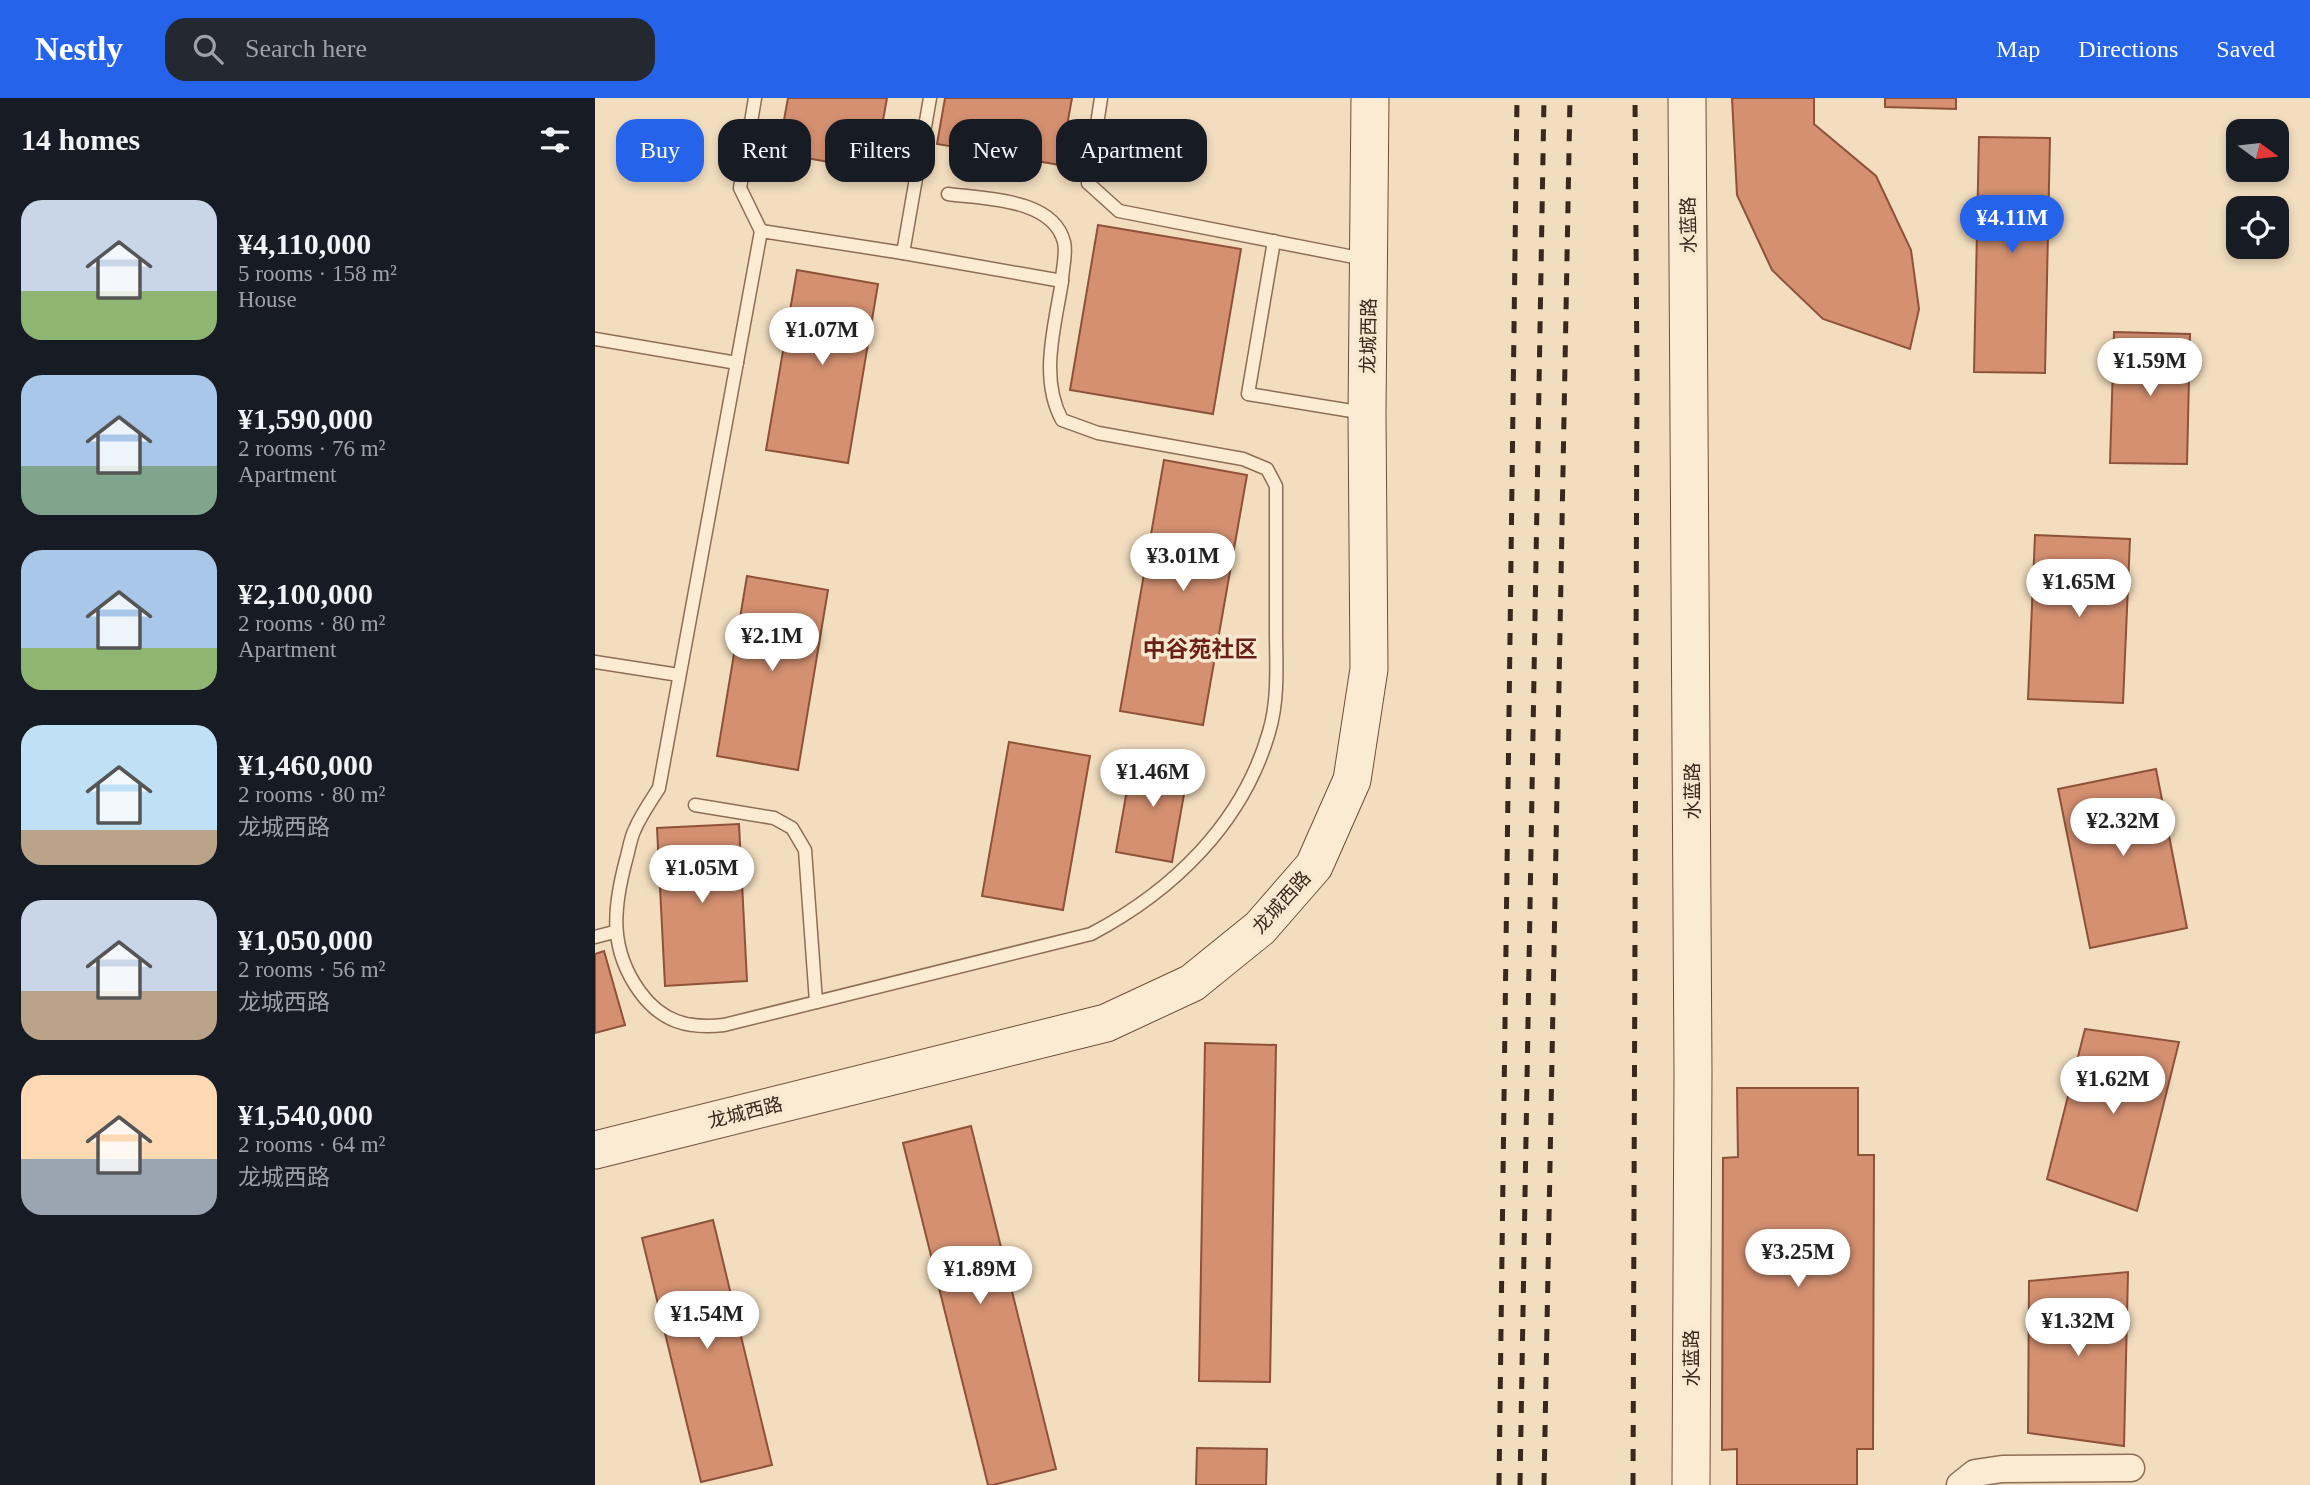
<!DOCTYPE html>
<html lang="en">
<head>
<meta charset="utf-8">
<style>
	:root { --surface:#171b24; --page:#242831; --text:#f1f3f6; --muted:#9ea1a6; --accent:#2563eb }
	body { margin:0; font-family:"Times New Roman","Noto Sans SC",serif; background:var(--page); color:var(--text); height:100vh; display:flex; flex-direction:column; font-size:26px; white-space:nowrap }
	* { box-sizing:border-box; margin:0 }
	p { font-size:23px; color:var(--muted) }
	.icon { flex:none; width:38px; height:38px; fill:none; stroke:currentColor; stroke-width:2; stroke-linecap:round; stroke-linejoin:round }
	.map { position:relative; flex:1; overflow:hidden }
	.panel { display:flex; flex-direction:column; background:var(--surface); width:595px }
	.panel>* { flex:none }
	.top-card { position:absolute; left:21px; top:21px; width:665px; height:63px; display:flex; gap:14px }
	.needle { width:46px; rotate:105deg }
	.buttons { position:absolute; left:1631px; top:21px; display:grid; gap:14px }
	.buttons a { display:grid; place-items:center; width:63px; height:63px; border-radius:14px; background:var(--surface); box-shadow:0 4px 10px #0003; font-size:35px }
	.price { position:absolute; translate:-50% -60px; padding:0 16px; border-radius:24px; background:#fff; color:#222; font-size:23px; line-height:46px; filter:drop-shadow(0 2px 4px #0008) }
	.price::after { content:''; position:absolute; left:50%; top:42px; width:21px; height:16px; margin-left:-10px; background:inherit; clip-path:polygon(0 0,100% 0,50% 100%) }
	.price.selected { background:var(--accent); color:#fff }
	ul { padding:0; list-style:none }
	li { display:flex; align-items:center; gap:21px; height:175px; padding:0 21px }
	li span { display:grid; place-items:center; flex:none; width:196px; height:140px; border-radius:21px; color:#555 }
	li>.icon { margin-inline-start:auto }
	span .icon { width:84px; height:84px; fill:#fffc; stroke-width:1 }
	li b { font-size:30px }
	h2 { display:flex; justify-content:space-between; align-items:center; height:84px; padding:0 21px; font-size:30px }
	.tag { padding:0 24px; border-radius:21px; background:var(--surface); box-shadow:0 4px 10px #0003; font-size:24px; line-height:63px }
	.tag.selected { background:var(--accent); color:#fff }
	header { display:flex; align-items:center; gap:42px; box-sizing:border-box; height:98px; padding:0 35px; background:var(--accent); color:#fff }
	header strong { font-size:33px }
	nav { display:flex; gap:38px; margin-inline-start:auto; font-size:24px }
	.search { width:490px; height:63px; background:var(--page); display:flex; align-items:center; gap:18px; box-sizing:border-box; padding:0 24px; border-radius:21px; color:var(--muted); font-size:26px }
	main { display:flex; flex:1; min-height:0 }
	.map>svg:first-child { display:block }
	.building { fill:#d49071; stroke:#8f5239; stroke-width:2 }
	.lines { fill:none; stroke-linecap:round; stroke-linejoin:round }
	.lane-casing { stroke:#8d6d55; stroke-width:15 }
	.street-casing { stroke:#8d6d55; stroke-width:29 }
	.secondary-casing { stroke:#6f4e39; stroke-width:39 }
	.lane { stroke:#fcebd3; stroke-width:12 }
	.street { stroke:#fcebd3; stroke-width:26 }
	.secondary { stroke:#fcebd3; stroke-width:37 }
	.rail { stroke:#3b271b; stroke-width:5; stroke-dasharray:12 12; stroke-linecap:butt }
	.labels { text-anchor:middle; stroke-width:7; stroke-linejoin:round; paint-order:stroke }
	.street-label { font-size:19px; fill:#3b271b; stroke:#f9e8d0 }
	.quarter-label { font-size:23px; font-weight:bold; fill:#6c1f16; stroke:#f9e8d0 }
</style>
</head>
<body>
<header>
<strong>Nestly</strong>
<div class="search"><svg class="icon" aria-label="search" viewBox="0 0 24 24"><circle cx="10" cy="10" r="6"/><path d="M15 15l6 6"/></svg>Search here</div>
<nav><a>Map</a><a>Directions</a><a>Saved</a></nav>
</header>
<main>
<section class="panel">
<h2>14 homes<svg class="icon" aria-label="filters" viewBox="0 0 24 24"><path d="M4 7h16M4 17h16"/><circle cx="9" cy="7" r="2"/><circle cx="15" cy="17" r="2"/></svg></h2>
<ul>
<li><span style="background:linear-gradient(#c9d6e8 65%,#8fb573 0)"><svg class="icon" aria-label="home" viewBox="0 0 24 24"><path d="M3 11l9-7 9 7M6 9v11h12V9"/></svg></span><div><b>¥4,110,000</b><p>5 rooms · 158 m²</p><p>House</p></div></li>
<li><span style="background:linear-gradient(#a9c7e8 65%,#7fa58c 0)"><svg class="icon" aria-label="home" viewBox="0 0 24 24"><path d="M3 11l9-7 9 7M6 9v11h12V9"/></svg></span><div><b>¥1,590,000</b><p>2 rooms · 76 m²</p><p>Apartment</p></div></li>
<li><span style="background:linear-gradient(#a9c7e8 70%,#8fb573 0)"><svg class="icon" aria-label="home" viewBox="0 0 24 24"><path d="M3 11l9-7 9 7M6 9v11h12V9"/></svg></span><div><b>¥2,100,000</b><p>2 rooms · 80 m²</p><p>Apartment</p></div></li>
<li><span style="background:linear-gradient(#bfe0f5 75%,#b9a48a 0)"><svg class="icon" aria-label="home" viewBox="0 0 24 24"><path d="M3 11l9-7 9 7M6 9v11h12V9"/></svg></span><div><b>¥1,460,000</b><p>2 rooms · 80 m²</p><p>龙城西路</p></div></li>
<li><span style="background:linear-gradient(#c9d6e8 65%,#b9a48a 0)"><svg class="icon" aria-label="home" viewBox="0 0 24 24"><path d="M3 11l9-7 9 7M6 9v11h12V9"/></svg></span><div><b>¥1,050,000</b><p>2 rooms · 56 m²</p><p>龙城西路</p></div></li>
<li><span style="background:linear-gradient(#ffd9b3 60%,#9aa5b1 0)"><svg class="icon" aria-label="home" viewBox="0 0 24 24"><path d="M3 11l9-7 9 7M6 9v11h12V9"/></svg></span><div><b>¥1,540,000</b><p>2 rooms · 64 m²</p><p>龙城西路</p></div></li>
</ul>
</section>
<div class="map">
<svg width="1715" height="1387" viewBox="0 0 1715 1387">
	<rect width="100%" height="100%" fill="#f2ddbf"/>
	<g class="building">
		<polygon points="193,0 292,0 279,72 183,55"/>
		<polygon points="350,0 477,0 465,67 342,46"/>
		<polygon points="1137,0 1219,0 1219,26 1281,78 1316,152 1324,211 1315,251 1228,221 1177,172 1142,97"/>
		<polygon points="1290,0 1361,0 1361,11 1290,9"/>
		<polygon points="1384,39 1455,40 1450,275 1379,274"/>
		<polygon points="503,127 646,151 618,316 475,292"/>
		<polygon points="202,172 283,186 253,365 171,352"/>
		<polygon points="1519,234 1595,236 1592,366 1515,365"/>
		<polygon points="569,362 652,377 608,627 525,613"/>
		<polygon points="1440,437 1535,441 1528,605 1433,601"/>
		<polygon points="152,478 233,492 203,672 122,658"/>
		<polygon points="414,644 495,658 468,812 387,798"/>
		<polygon points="538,658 594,668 577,764 521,754"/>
		<polygon points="1561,671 1592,830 1495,850 1463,691"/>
		<polygon points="144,726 152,883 70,888 62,730"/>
		<polygon points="9,853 30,927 0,935 0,856"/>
		<polygon points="1490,931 1584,944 1542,1113 1452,1081"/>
		<polygon points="610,945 681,947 675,1284 604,1283"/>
		<polygon points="1142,990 1263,990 1263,1057 1279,1057 1278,1351 1262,1351 1262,1387 1142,1387 1142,1351 1127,1352 1128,1060 1143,1059"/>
		<polygon points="376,1028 461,1371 398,1387 393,1387 308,1045"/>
		<polygon points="118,1122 177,1367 106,1384 47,1140"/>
		<polygon points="1533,1174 1529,1348 1433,1335 1434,1183"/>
		<polygon points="602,1350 672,1351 671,1387 601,1387"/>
	</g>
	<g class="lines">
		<g class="lane-casing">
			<g id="lane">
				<polyline points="160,0 145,90 166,133"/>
				<polyline points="506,0 493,85 524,113 769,161"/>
				<path d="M353,96c36,5 105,4 116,48 3,11 -2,28 -2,39"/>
				<path d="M166,133l142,22 159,28c-7,45 -23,97 0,139l36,13 145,26 24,10 9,17c0,48 0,96 0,144 0,33 3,69 -7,102 -26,91 -96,159 -178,202l-367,91c-36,4 -62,-3 -84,-33 -31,-43 -27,-83 -14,-132 3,-10 4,-21 9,-31 6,-14 16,-28 24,-41z"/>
				<polyline points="679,143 653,296 769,315"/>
				<polyline points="308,155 335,0"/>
				<polyline points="0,241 142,265"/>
				<polyline points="0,564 84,577"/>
				<polyline points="100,707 179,720 197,730 210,752 221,904"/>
				<polyline points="0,839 19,834"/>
			</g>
		</g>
		<g class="street-casing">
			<polyline id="street" points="1365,1387 1380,1375 1407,1371 1536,1370"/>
		</g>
		<g class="secondary-casing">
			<g id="secondary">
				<polyline points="1092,0 1098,975 1096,1387"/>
				<polyline points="0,1052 511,925 597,885 665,830 719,768 757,682 774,571 772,316 775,0"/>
			</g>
		</g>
		<use href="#lane" class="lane"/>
		<use href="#street" class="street"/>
		<use href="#secondary" class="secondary"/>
		<g class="rail">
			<polyline points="904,1387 922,0"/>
			<polyline points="925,1387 949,0"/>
			<polyline points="949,1387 975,0"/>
			<polyline points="1038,1387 1042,277 1040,0"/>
		</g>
	</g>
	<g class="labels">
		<g class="street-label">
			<text transform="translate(1093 127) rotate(-91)" y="7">水蓝路</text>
			<text transform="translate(773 238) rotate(-89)" y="7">龙城西路</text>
			<text transform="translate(1097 693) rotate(-90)" y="7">水蓝路</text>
			<text transform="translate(686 804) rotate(-48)" y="7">龙城西路</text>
			<text transform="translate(150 1014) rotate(-14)" y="7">龙城西路</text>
			<text transform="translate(1096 1260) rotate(-90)" y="7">水蓝路</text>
		</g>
		<g class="quarter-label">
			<text x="605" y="559">中谷苑社区</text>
		</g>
	</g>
</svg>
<div class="buttons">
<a><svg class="needle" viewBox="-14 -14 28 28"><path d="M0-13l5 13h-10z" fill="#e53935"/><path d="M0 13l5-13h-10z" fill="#9ea1a6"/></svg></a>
<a><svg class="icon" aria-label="locate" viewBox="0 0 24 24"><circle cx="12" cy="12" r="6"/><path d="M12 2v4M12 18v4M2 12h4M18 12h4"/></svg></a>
</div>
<b class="price selected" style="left:1417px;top:157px">¥4.11M</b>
<b class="price" style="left:227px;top:269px">¥1.07M</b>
<b class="price" style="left:1555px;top:300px">¥1.59M</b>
<b class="price" style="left:588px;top:495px">¥3.01M</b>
<b class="price" style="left:1484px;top:521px">¥1.65M</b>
<b class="price" style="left:177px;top:575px">¥2.1M</b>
<b class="price" style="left:558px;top:711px">¥1.46M</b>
<b class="price" style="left:1528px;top:760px">¥2.32M</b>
<b class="price" style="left:107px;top:807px">¥1.05M</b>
<b class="price" style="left:1518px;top:1018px">¥1.62M</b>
<b class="price" style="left:1203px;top:1191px">¥3.25M</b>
<b class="price" style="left:385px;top:1208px">¥1.89M</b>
<b class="price" style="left:112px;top:1253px">¥1.54M</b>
<b class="price" style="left:1483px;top:1260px">¥1.32M</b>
<div class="top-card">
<a class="tag selected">Buy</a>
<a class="tag">Rent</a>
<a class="tag">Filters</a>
<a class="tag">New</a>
<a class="tag">Apartment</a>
</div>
</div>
</main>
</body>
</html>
